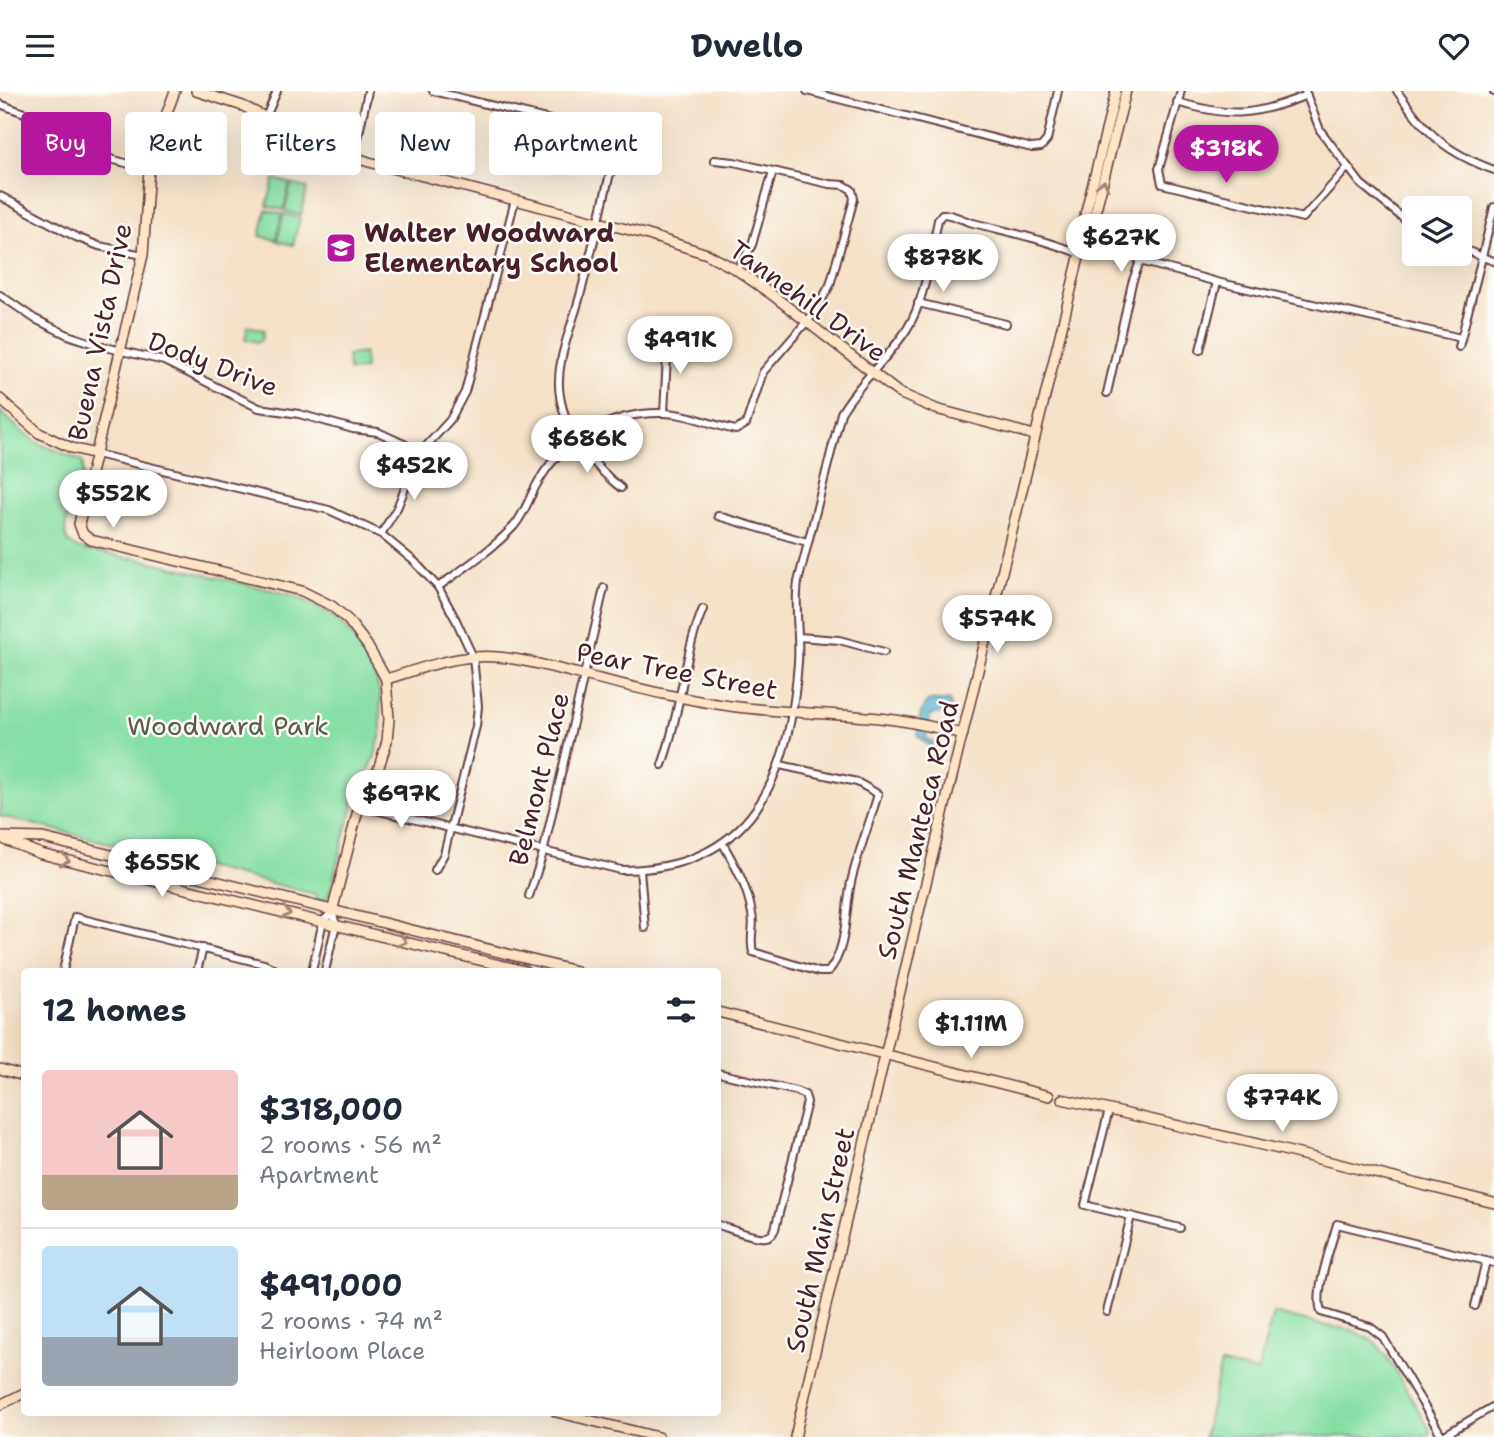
<!DOCTYPE html>
<html lang="en">
<head>
<meta charset="utf-8">
<style>
	:root { --surface:#fff; --page:#f2f2f3; --text:#1f2937; --muted:#747a83; --line:#e0e1e3; --accent:#b5179e }
	body { margin:0; font-family:"Shantell Sans",sans-serif; background:var(--page); color:var(--text); height:100vh; display:flex; flex-direction:column; font-size:26px; white-space:nowrap }
	* { box-sizing:border-box; margin:0 }
	p { font-size:23px; color:var(--muted) }
	.icon { flex:none; width:38px; height:38px; fill:none; stroke:currentColor; stroke-width:2; stroke-linecap:round; stroke-linejoin:round }
	.map { position:relative; flex:1; overflow:hidden }
	.side { position:absolute; left:21px; top:877px; width:700px; height:448px; display:flex; flex-direction:column; background:var(--surface); border-radius:7px; box-shadow:0 7px 28px #0002 }
	.side>* { flex:none }
	.top-card { position:absolute; left:21px; top:21px; width:700px; height:63px; display:flex; gap:14px }
	.tools { position:absolute; left:1402px; top:105px; display:grid; gap:14px }
	.tools a { display:grid; place-items:center; width:70px; height:70px; border-radius:7px; background:var(--surface); box-shadow:0 7px 28px #0002; font-size:35px }
	.price { position:absolute; translate:-50% -60px; padding:0 16px; border-radius:24px; background:#fff; color:#222; font-size:23px; line-height:46px; filter:drop-shadow(0 2px 4px #0008) }
	.price::after { content:''; position:absolute; left:50%; top:42px; width:21px; height:16px; margin-left:-10px; background:inherit; clip-path:polygon(0 0,100% 0,50% 100%) }
	.price.selected { background:var(--accent); color:#fff }
	ul { padding:0; list-style:none }
	li { display:flex; align-items:center; gap:21px; height:175px; padding:0 21px }
	li+li { border-top:2px solid var(--line) }
	li span { display:grid; place-items:center; flex:none; width:196px; height:140px; border-radius:7px; color:#555 }
	li>.icon { margin-inline-start:auto }
	span .icon { width:84px; height:84px; fill:#fffc; stroke-width:1 }
	li b { font-size:30px }
	h2 { display:flex; justify-content:space-between; align-items:center; height:84px; padding:0 21px; font-size:30px }
	.pill { padding:0 24px; border-radius:7px; background:var(--surface); box-shadow:0 7px 28px #0002; font-size:24px; line-height:63px }
	.pill.selected { background:var(--accent); color:#fff }
	header { display:flex; justify-content:space-between; align-items:center; height:91px; padding:0 21px; background:var(--surface); font-size:32px; font-weight:700 }
	.map>svg:first-child { display:block }
	.green { fill:#86dfa4; stroke:#687f68; stroke-width:2 }
	.water { fill:#52b6d0; stroke:#4e6a7e; stroke-width:2 }
	.lines { fill:none; stroke-linecap:round; stroke-linejoin:round }
	.street-casing { stroke:#643c42; stroke-width:10 }
	.secondary-casing { stroke:#643c42; stroke-width:12 }
	.street { stroke:#fff; stroke-width:6 }
	.secondary { stroke:#ffe4c6; stroke-width:9 }
	.oneway { stroke:#a48278 }
	.labels { text-anchor:middle; stroke-width:5; stroke-linejoin:round; paint-order:stroke }
	.poi-label { font-size:26px; font-weight:bold; fill:#4a1f2b; stroke:#fdfcf7; text-anchor:start }
	.street-label { font-size:26px; fill:#4a1f2b; stroke:#fdfcf7 }
	.park-label { font-size:26px; fill:#5c594f; stroke:#fdfcf7 }
</style>
</head>
<body>
<header><svg class="icon" aria-label="menu" viewBox="0 0 24 24"><path d="M4 6h16M4 12h16M4 18h16"/></svg>Dwello<svg class="icon" aria-label="heart" viewBox="0 0 24 24"><path d="M12 20l-8-8c-3-5 5-10 8-4 3-6 11-1 8 4z"/></svg></header>
<div class="map">
<svg width="1494" height="1346" viewBox="0 0 1494 1346">
	<rect width="100%" height="100%" fill="#fdfcf7"/>
	<filter id="ink" filterUnits="userSpaceOnUse"><feTurbulence type="fractalNoise" baseFrequency=".0143" numOctaves="2"/><feDisplacementMap in="SourceGraphic" scale="14" xChannelSelector="R" yChannelSelector="G"/><feConvolveMatrix kernelMatrix="1 2 1 2 8 2 1 2 1" color-interpolation-filters="sRGB"/></filter>
	<filter id="wash" filterUnits="userSpaceOnUse"><feTurbulence type="fractalNoise" baseFrequency=".00686" numOctaves="4" result="noise"/><feDisplacementMap in="SourceGraphic" scale="28" xChannelSelector="R" yChannelSelector="G"/><feGaussianBlur stdDeviation="1.57" result="paint"/><feColorMatrix in="noise" values="0 0 0 0 0 0 0 0 0 0 0 0 0 0 0 0 0 1.4 0 .05"/><feComposite in="paint" operator="in"/></filter>
	<g filter="url(#wash)">
		<rect width="100%" height="100%" fill="#f4e1c7"/>
		<g class="green">
			<polygon points="280,49 304,61 299,85 272,78"/>
			<polygon points="274,88 290,92 283,119 267,115"/>
			<polygon points="291,93 307,97 301,124 285,120"/>
			<polygon points="266,119 282,123 276,149 260,145"/>
			<polygon points="284,123 300,127 293,154 277,150"/>
			<polygon points="248,235 264,239 262,249 258,251 245,248"/>
			<polygon points="364,262 365,278 349,280 347,264"/>
			<path d="M0,320l21,20 17,12 44,18c4,14 -4,36 -9,50l-4,1c-12,35 5,37 34,41 9,1 18,4 28,6v-2l165,39 35,18 14,13 18,22 10,19 7,26 1,39 -7,26 -20,41 -25,95 -4,4 -8,1 -2,-6 -315,-78z"/>
			<polygon points="1273,1222 1321,1234 1352,1239 1376,1252 1389,1269 1428,1335 1430,1339 1428,1345 1204,1346 1221,1273 1258,1281"/>
		</g>
		<path class="water" d="M949,609l2,6 -5,6 -16,3 -4,23 8,5 -5,3 -11,-10c0,-9 2,-32 12,-35 6,-1 12,1 19,-1z"/>
	</g>
	<g filter="url(#ink)">
		<g class="lines">
			<g class="street-casing">
				<g id="street">
					<path d="M433,0l170,42 10,9 1,15c-11,45 -21,90 -33,135 -8,33 -27,70 -21,104 5,35 34,71 61,92"/>
					<polyline points="807,0 1032,57 1041,56 1047,49 1058,0"/>
					<polyline points="1181,0 1159,78 1162,93 1303,127 1348,76"/>
					<polyline points="1305,0 1320,39 1361,93 1414,136"/>
					<path d="M1397,0c30,43 48,61 97,79"/>
					<polyline points="1494,0 1494,1"/>
					<path d="M1177,11c55,16 77,14 130,-7"/>
					<polyline points="0,13 43,29 97,62 114,69 149,78"/>
					<polyline points="266,26 277,0"/>
					<polyline points="354,66 368,0"/>
					<polyline points="0,105 76,146 99,155 143,164"/>
					<polyline points="1460,156 1482,166 1494,116"/>
					<polyline points="737,179 752,154 773,80"/>
					<polyline points="0,204 35,228 68,244 101,255 164,270 259,317 299,323 353,338 378,341 404,353 419,363"/>
					<polyline points="918,212 1006,233"/>
					<polyline points="1459,256 1482,166 1494,170"/>
					<polyline points="1200,259 1217,191 1461,247"/>
					<polyline points="1107,302 1132,192 1140,170 1217,191"/>
					<polyline points="664,322 668,246"/>
					<polyline points="96,363 329,419 381,443 415,471 438,496 456,529 473,566 478,615 476,635 444,763 435,779"/>
					<polyline points="718,425 807,451"/>
					<polyline points="381,443 397,417 419,363 450,329 465,301 515,109"/>
					<path d="M438,496c26,-19 54,-37 76,-61 12,-14 16,-32 26,-47 25,-42 74,-67 122,-66 26,0 49,12 74,17l10,-6 17,-52 52,-60 15,-27 24,-86 -2,-9 -8,-5 -15,-1 -95,-22 -20,-2"/>
					<polyline points="798,546 839,549 884,561"/>
					<path d="M662,674c19,-51 20,-106 41,-156"/>
					<path d="M359,715l262,64c131,0 169,-92 177,-208 2,-27 -4,-53 0,-80l43,-169c18,-31 47,-54 66,-84 18,-28 24,-76 31,-109l4,-6c11,0 20,6 31,9 36,9 73,17 107,31"/>
					<path d="M723,753c13,23 25,44 29,70 3,13 -3,25 1,38l66,20h9c21,-24 16,-64 24,-94 7,-28 18,-56 26,-84l-21,-12 -77,-17"/>
					<polyline points="640,779 645,837"/>
					<polyline points="529,805 543,762 604,497"/>
					<polyline points="63,880 75,826 264,873 278,880"/>
					<polyline points="197,880 203,857"/>
					<polyline points="312,880 323,830 332,821"/>
					<polyline points="325,880 336,833 332,821"/>
					<path d="M718,982l78,18 9,4 2,7 -32,127c-2,4 -3,7 -9,8 -11,2 -37,-9 -48,-12"/>
					<polyline points="1109,1019 1085,1114 1180,1137"/>
					<polyline points="1475,1215 1486,1170"/>
					<polyline points="1107,1221 1131,1125"/>
					<path d="M1442,1345l-59,-99 -13,-10 -49,-15c-7,-21 10,-65 16,-88l157,39"/>
					<polyline points="1441,1346 1494,1315"/>
				</g>
			</g>
			<g class="secondary-casing">
				<g id="secondary">
					<polyline points="175,0 156,51 149,78 143,164 79,433 83,443 91,449 302,500 332,515 348,529 367,554 386,588 389,628 387,650 378,679 359,715 332,821"/>
					<polyline points="196,0 243,15 327,57 369,71 645,143 707,163 737,179 771,203 899,302 936,318 1034,344"/>
					<polyline points="1081,158 1089,146 1126,0"/>
					<polyline points="0,308 39,342 72,357 96,363"/>
					<path d="M386,588c28,-8 58,-20 88,-22 35,-3 71,9 105,17 50,12 100,25 151,32 50,7 100,7 149,12 29,3 56,9 84,16"/>
					<polyline points="0,746 43,747 576,880"/>
					<polyline points="5,749 41,763 525,880"/>
					<polyline points="718,921 1049,1005"/>
					<polyline points="0,978 24,985"/>
					<polyline points="1062,1008 1279,1058 1494,1112"/>
					<polyline points="0,1314 24,1302"/>
					<polyline points="556,1321 658,1346"/>
					<polyline points="795,1346 916,833 1081,158 1080,144 1116,0"/>
				</g>
			</g>
			<use href="#street" class="street"/>
			<use href="#secondary" class="secondary"/>
		</g>
		<defs><path id="oneway-chevron" d="M-2-3.5L2.5 0L-2 3.5" fill="none" stroke-width="1.6" stroke-linecap="round" stroke-linejoin="round" transform="scale(1.75)"/></defs>
		<g class="oneway">
			<use href="#oneway-chevron" transform="translate(1103 94) rotate(-75)"/>
			<use href="#oneway-chevron" transform="translate(65 769) rotate(14)"/>
			<use href="#oneway-chevron" transform="translate(286 822) rotate(13)"/>
			<use href="#oneway-chevron" transform="translate(402 850) rotate(14)"/>
		</g>
	</g>
	<defs>
		<g id="school-square" transform="scale(1.575)"><rect x="-9" y="-9" width="18" height="18" rx="4" fill="#b5179e" stroke="#fdfcf7"/><path d="M0-5L7-2L0 1L-7-2ZM-4 1L0 2.5L4 1V4Q0 6-4 4Z" fill="#fff"/></g>
	</defs>
	<g fill-rule="evenodd">
		<use href="#school-square" x="341" y="157"/>
	</g>
	<g class="labels">
		<g class="poi-label">
			<text x="364" y="151">Walter Woodward<tspan x="364" dy="30">Elementary School</tspan></text>
		</g>
		<g class="street-label">
			<text transform="translate(808 210) rotate(36)" y="9">Tannehill Drive</text>
			<text transform="translate(100 241) rotate(-78)" y="9">Buena Vista Drive</text>
			<text transform="translate(213 273) rotate(21)" y="9">Dody Drive</text>
			<text transform="translate(677 580) rotate(11)" y="9">Pear Tree Street</text>
			<text transform="translate(539 688) rotate(-76)" y="9">Belmont Place</text>
			<text transform="translate(918 739) rotate(-76)" y="9">South Manteca Road</text>
			<text transform="translate(820 1149) rotate(-77)" y="9">South Main Street</text>
		</g>
		<g class="park-label">
			<text x="228" y="644">Woodward Park</text>
		</g>
	</g>
</svg>
<div class="tools">
<a><svg class="icon" aria-label="layers" viewBox="0 0 24 24"><path d="M12 4l9 5-9 5-9-5zM3 14l9 5 9-5"/></svg></a>
</div>
<b class="price selected" style="left:1226px;top:94px">$318K</b>
<b class="price" style="left:1121px;top:183px">$627K</b>
<b class="price" style="left:943px;top:203px">$878K</b>
<b class="price" style="left:680px;top:285px">$491K</b>
<b class="price" style="left:587px;top:384px">$686K</b>
<b class="price" style="left:414px;top:411px">$452K</b>
<b class="price" style="left:113px;top:439px">$552K</b>
<b class="price" style="left:997px;top:564px">$574K</b>
<b class="price" style="left:401px;top:739px">$697K</b>
<b class="price" style="left:162px;top:808px">$655K</b>
<b class="price" style="left:971px;top:969px">$1.11M</b>
<b class="price" style="left:1282px;top:1043px">$774K</b>
<div class="top-card">
<a class="pill selected">Buy</a>
<a class="pill">Rent</a>
<a class="pill">Filters</a>
<a class="pill">New</a>
<a class="pill">Apartment</a>
</div>
<section class="side">
<h2>12 homes<svg class="icon" aria-label="filters" viewBox="0 0 24 24"><path d="M4 7h16M4 17h16"/><circle cx="9" cy="7" r="2"/><circle cx="15" cy="17" r="2"/></svg></h2>
<ul>
<li><span style="background:linear-gradient(#f6c9c9 75%,#b9a48a 0)"><svg class="icon" aria-label="home" viewBox="0 0 24 24"><path d="M3 11l9-7 9 7M6 9v11h12V9"/></svg></span><div><b>$318,000</b><p>2 rooms · 56 m²</p><p>Apartment</p></div></li>
<li><span style="background:linear-gradient(#bfe0f5 65%,#9aa5b1 0)"><svg class="icon" aria-label="home" viewBox="0 0 24 24"><path d="M3 11l9-7 9 7M6 9v11h12V9"/></svg></span><div><b>$491,000</b><p>2 rooms · 74 m²</p><p>Heirloom Place</p></div></li>
</ul>
</section>
</div>
</body>
</html>
